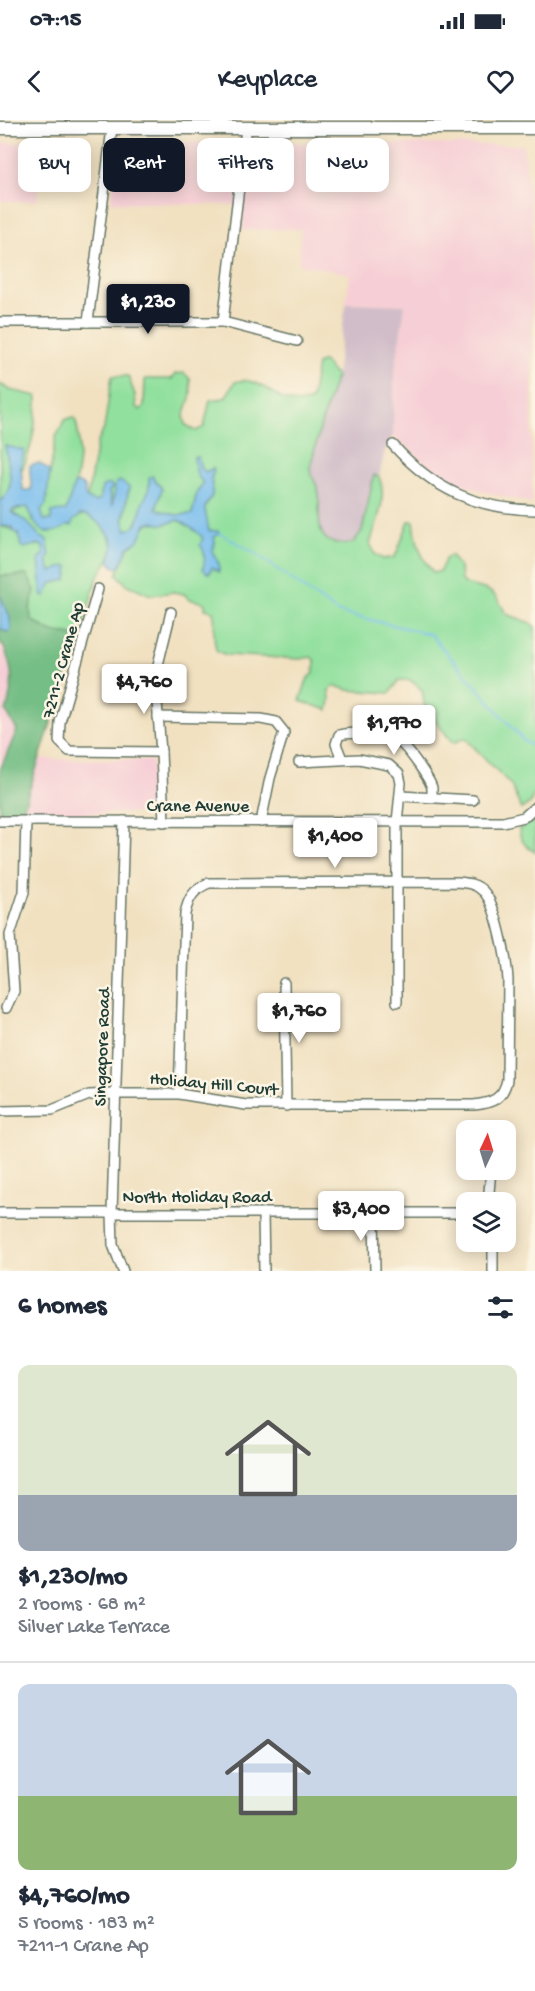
<!DOCTYPE html>
<html lang="en">
<head>
<meta charset="utf-8">
<style>
	:root { --surface:#fff; --page:#f2f2f3; --text:#1f2937; --muted:#747a83; --line:#e0e1e3; --accent:#111827 }
	body { margin:0; font-family:"Gochi Hand",sans-serif; background:var(--page); color:var(--text); height:100vh; display:flex; flex-direction:column; font-size:22px; white-space:nowrap }
	* { box-sizing:border-box; margin:0 }
	p { font-size:20px; color:var(--muted) }
	.icon { flex:none; width:33px; height:33px; fill:none; stroke:currentColor; stroke-width:2; stroke-linecap:round; stroke-linejoin:round }
	.map { position:relative; height:1151px; overflow:hidden }
	.panel { display:flex; flex-direction:column; background:var(--surface); flex:1 }
	.panel>* { flex:none }
	.hud { position:absolute; left:18px; top:18px; width:500px; height:54px; display:flex; gap:12px }
	.needle { width:39px; rotate:4deg }
	.fabs { position:absolute; left:456px; top:1000px; display:grid; gap:12px }
	.fabs a { display:grid; place-items:center; width:60px; height:60px; border-radius:12px; background:var(--surface); box-shadow:0 3px 15px #0003; font-size:30px }
	.price { position:absolute; translate:-50% -51px; padding:0 14px; border-radius:6px; background:#fff; color:#222; font-size:20px; line-height:39px; filter:drop-shadow(0 2px 3px #0008) }
	.price::after { content:''; position:absolute; left:50%; top:36px; width:18px; height:14px; margin-left:-9px; background:inherit; clip-path:polygon(0 0,100% 0,50% 100%) }
	.price.selected { background:var(--accent); color:#fff }
	ul { padding:0; list-style:none }
	li { display:grid; align-content:center; gap:12px; height:318px; padding:0 18px }
	li+li { border-top:2px solid var(--line) }
	li span { display:grid; place-items:center; height:186px; border-radius:12px; color:#555 }
	li>.icon { margin-inline-start:auto }
	span .icon { width:108px; height:108px; fill:#fffc; stroke-width:1 }
	li b { font-size:26px }
	h2 { display:flex; justify-content:space-between; align-items:center; height:72px; padding:0 18px; font-size:26px }
	.chip { padding:0 21px; border-radius:12px; background:var(--surface); box-shadow:0 3px 15px #0003; font-size:21px; line-height:54px }
	.chip.selected { background:var(--accent); color:#fff }
	.status { display:flex; justify-content:space-between; align-items:center; height:42px; padding:0 30px; background:var(--surface); direction:ltr }
	.status svg { height:16px; fill:currentColor }
	header { display:flex; justify-content:space-between; align-items:center; height:78px; padding:0 18px; background:var(--surface); font-size:27px; font-weight:600 }
	.map>svg:first-child { display:block }
	.built { fill:#f6cfd6 }
	.industrial { fill:#d1bdc9 }
	.green { fill:#91e09e; stroke:#588e69; stroke-width:1.5 }
	.forest { fill:#74be85; stroke:#4a7e5c; stroke-width:1.5 }
	.water { fill:#78beef; stroke:#4c7e92; stroke-width:1.5 }
	.lines { fill:none; stroke-linecap:round; stroke-linejoin:round }
	.stream { stroke:#78beef; stroke-width:2 }
	.minor-casing { stroke:#687665; stroke-width:12 }
	.major-casing { stroke:#687665; stroke-width:15 }
	.minor { stroke:#fff; stroke-width:9 }
	.major { stroke:#fff; stroke-width:12 }
	.labels { text-anchor:middle; stroke-width:5; stroke-linejoin:round; paint-order:stroke }
	.street-label { font-size:18px; fill:#1f3d34; stroke:#fcf5e5 }
</style>
</head>
<body>
<div class="status"><b>07:15</b><svg viewBox="0 0 49 12"><path d="M0 12V9h3v3zM5 12V6h3v6zM10 12V3h3v9zM15 12V0h3v12zM26 1h20v11H26zM47 4h2v5h-2z"/></svg></div>
<header><svg class="icon" aria-label="back" viewBox="0 0 24 24"><path d="M15 5l-7 7 7 7"/></svg>Keyplace<svg class="icon" aria-label="heart" viewBox="0 0 24 24"><path d="M12 20l-8-8c-3-5 5-10 8-4 3-6 11-1 8 4z"/></svg></header>
<div class="map">
<svg width="535" height="1151" viewBox="0 0 535 1151">
	<rect width="100%" height="100%" fill="#fcf5e5"/>
	<filter id="ink" filterUnits="userSpaceOnUse"><feTurbulence type="fractalNoise" baseFrequency=".0167" numOctaves="2"/><feDisplacementMap in="SourceGraphic" scale="12" xChannelSelector="R" yChannelSelector="G"/><feConvolveMatrix kernelMatrix="1 2 1 2 8 2 1 2 1" color-interpolation-filters="sRGB"/></filter>
	<filter id="wash" filterUnits="userSpaceOnUse"><feTurbulence type="fractalNoise" baseFrequency=".008" numOctaves="4" result="noise"/><feDisplacementMap in="SourceGraphic" scale="24" xChannelSelector="R" yChannelSelector="G"/><feGaussianBlur stdDeviation="1.35" result="paint"/><feColorMatrix in="noise" values="0 0 0 0 0 0 0 0 0 0 0 0 0 0 0 0 0 1.4 0 .05"/><feComposite in="paint" operator="in"/></filter>
	<g filter="url(#wash)">
		<rect width="100%" height="100%" fill="#f1e1c1"/>
		<g class="built">
			<polygon points="120,22 523,25 532,98 532,383 492,374 449,360 426,344 393,316 394,257 405,185 346,183 350,154 299,144 301,109 241,110 242,85 111,82"/>
			<polygon points="0,23 44,23 37,81 0,81"/>
			<polygon points="0,525 3,525 12,546 12,569 6,592 17,610 0,650"/>
			<polygon points="39,639 152,640 153,693 22,693"/>
		</g>
		<polygon class="industrial" points="346,183 405,185 394,257 393,316 385,330 379,357 374,355 362,411 353,423 341,424 329,421 322,415 318,400 319,373 310,349 318,311 336,256"/>
		<g class="green">
			<path d="M323,241l13,15c-8,25 -16,50 -22,76 -1,5 -4,12 -4,18 2,9 9,16 9,26 1,27 -6,53 34,47l9,-12 12,-56 5,2c9,21 -3,46 -9,67l6,11 7,4 12,-2 14,-36h5c2,21 6,36 20,52l6,-2 6,-13 5,-3 9,13 1,13c8,6 13,5 23,8 11,3 17,15 22,25l25,9 4,4v164l-5,12 -9,6 -10,-24 -46,-47 -12,5 -28,-35 -3,-18 -12,-10h-11l-9,13 -42,-3 -13,-4 -6,4 1,10 -2,10 -28,-9 7,-21 7,-7 1,-12 -4,-4 -11,2 -74,-4 -9,-4c-6,-13 0,-26 -4,-40l-8,-2v-6l-16,-4 -5,-5 -10,-2 -23,3 -25,-11 -9,-10 11,-26 21,-26 16,2 13,-4 18,10 7,8 2,23 13,10 1,-7 -7,-13 3,-8 -1,-5 5,-5 -10,-1c-1,-4 -4,-21 -4,-24 1,-5 6,-9 7,-13 2,-10 -4,-14 2,-24l-1,-3 -7,4 -5,-3 -3,-12 -4,1 3,17 6,8 -6,9 -5,22 -16,1 -20,-6 6,-20 -10,-13 -3,5c2,9 -10,41 -17,48l-6,1 -3,-5 6,-38 -13,-4 -4,24h-1v-11l-2,-4 4,-5 -2,-2 -11,8v6l-4,3 -9,-3 10,-56 7,-14 8,-53h16l7,19 1,12 4,3 4,-4 1,-27h27l3,-5 9,-1 6,6 1,16 -7,21 2,9 10,6 8,-4 6,-27 15,-2 10,-16c4,-1 10,-2 14,-1 24,5 35,30 62,19l6,-36z"/>
			<path d="M0,264l10,6 27,6c0,25 -5,54 -16,76v-4l-12,-21 -3,-1c2,16 11,44 -6,55z"/>
			<path d="M75,298c9,30 2,65 -9,94h-14l-1,8h-7l-4,-6 1,-4 5,-14 10,-59 9,-18z"/>
			<path d="M24,387h4l4,14 30,8c14,-10 22,-24 38,-5 5,6 13,16 13,24 -2,12 -10,19 -15,29 -7,19 -12,39 -19,59l-27,-4 -21,-12 -1,-11 5,-19 -27,-15 -8,1v-50c13,4 20,2 21,20 8,1 15,-3 22,0l1,9 -5,4 3,18 -1,15 16,-22 -6,2 -11,-35c-8,-11 -18,-17 -29,-25z"/>
			<path d="M535,700v32c-10,-6 -15,-11 -16,-23z"/>
		</g>
		<path class="forest" d="M27,455l8,15 -5,19 1,11 21,12 27,4 -57,177h-22v-43l17,-40 -11,-18c7,-28 9,-39 -3,-67h-3v-17l7,4 3,-15 -10,-22v-19z"/>
		<g class="water">
			<path d="M5,326l19,4 -3,18 2,22h8c1,-9 -2,-16 -1,-24l9,-3 11,8 -4,33 -5,6 3,10h7l1,-8 14,-1 8,-26 3,-2 4,1 4,4c-1,10 2,11 10,14l5,-3 2,-12 3,-2h6l2,2 -4,5 3,15 4,-24 4,-2 9,6 -6,32 3,11c16,-2 12,-17 17,-28 5,-9 7,-14 6,-24l3,-2 10,13 -6,20 20,6 16,-1 5,-22 6,-9 -6,-8 -3,-18h4l3,12 5,3 7,-4 1,3c-6,10 0,14 -2,24 -1,4 -6,8 -7,13 0,3 3,19 4,23h9l1,2 -5,4 1,6 -3,8 7,13v8l-7,-5 -2,6h-3l-4,-4c2,-7 3,-18 -3,-24l3,-7 -7,-7 -17,-11c-10,2 -17,7 -26,2l-7,2 -7,16 -11,8 -9,20 -5,-1 -5,-6c1,-4 4,-10 4,-15 0,-12 -22,-34 -34,-31l-1,3 -5,2 -1,6 -4,-1c-22,15 -33,5 -40,-18l-14,2 -3,3 15,9 15,16 6,3 3,15 -3,4 4,13 14,-6 4,1 -2,13 -15,3 -7,13 -3,-1 -3,-37 5,-3 -1,-9 -5,-2 -14,4 -3,-2 -3,-13 -4,-1 -2,-5 -12,-1v-25c18,-11 7,-39 5,-55z"/>
			<polygon points="0,475 10,497 11,511 7,512 0,508"/>
		</g>
		<g class="lines">
			<polyline class="stream" points="219,413 255,433 337,492 430,514 525,622 535,627"/>
		</g>
	</g>
	<g filter="url(#ink)">
		<g class="lines">
			<g class="minor-casing">
				<g id="minor">
					<polyline points="0,202 223,202 297,221"/>
					<polyline points="88,202 112,8"/>
					<polyline points="223,202 246,8"/>
					<path d="M393,325c40,44 82,64 142,65"/>
					<polyline points="98,469 60,602 59,621 69,631 161,632"/>
					<polyline points="158,597 261,599 276,602 284,612 270,658 261,702"/>
					<path d="M342,639l-6,-15 3,-9c13,-4 48,-1 60,7 8,5 31,37 33,46 0,3 0,6 0,9"/>
					<polyline points="299,642 359,639 389,645 399,654 401,663 397,702 397,882"/>
					<polyline points="400,676 473,680"/>
					<polyline points="0,701 503,702 524,697 535,687"/>
					<polyline points="164,702 161,632 155,557 171,492"/>
					<polyline points="284,863 286,986"/>
					<polyline points="6,888 14,871 10,815 24,772 26,701"/>
					<path d="M0,991l52,-1 37,-15 27,-1h63l67,11h228c18,-2 29,-6 33,-25l1,-100c-1,-19 -11,-74 -24,-88 -7,-8 -16,-9 -26,-10l-249,1c-15,6 -21,15 -24,31l-6,180"/>
					<polyline points="488,1083 491,1050"/>
					<polyline points="0,1093 466,1093"/>
					<polyline points="263,1093 264,1151"/>
					<polyline points="374,1093 375,1151"/>
					<polyline points="493,1122 493,1151"/>
					<polyline points="123,1151 113,1125 112,1093 124,701"/>
				</g>
			</g>
			<g class="major-casing">
				<polyline id="major" points="0,8 535,8"/>
			</g>
			<use href="#minor" class="minor"/>
			<use href="#major" class="major"/>
		</g>
	</g>
	<g class="labels">
		<g class="street-label">
			<text transform="translate(62 540) rotate(-75)" y="6">7211-2 Crane Ap</text>
			<text x="198" y="691">Crane Avenue</text>
			<text transform="translate(101 927) rotate(-88)" y="6">Singapore Road</text>
			<text transform="translate(214 963) rotate(5)" y="6">Holiday Hill Court</text>
			<text x="197" y="1082">North Holiday Road</text>
		</g>
	</g>
</svg>
<div class="fabs">
<a><svg class="needle" viewBox="-14 -14 28 28"><path d="M0-13l5 13h-10z" fill="#e53935"/><path d="M0 13l5-13h-10z" fill="#747a83"/></svg></a>
<a><svg class="icon" aria-label="layers" viewBox="0 0 24 24"><path d="M12 4l9 5-9 5-9-5zM3 14l9 5 9-5"/></svg></a>
</div>
<b class="price selected" style="left:148px;top:215px">$1,230</b>
<b class="price" style="left:144px;top:595px">$4,760</b>
<b class="price" style="left:394px;top:636px">$1,970</b>
<b class="price" style="left:335px;top:749px">$1,400</b>
<b class="price" style="left:299px;top:924px">$1,760</b>
<b class="price" style="left:361px;top:1122px">$3,400</b>
<div class="hud">
<a class="chip">Buy</a>
<a class="chip selected">Rent</a>
<a class="chip">Filters</a>
<a class="chip">New</a>
</div>
</div>
<section class="panel">
<h2>6 homes<svg class="icon" aria-label="filters" viewBox="0 0 24 24"><path d="M4 7h16M4 17h16"/><circle cx="9" cy="7" r="2"/><circle cx="15" cy="17" r="2"/></svg></h2>
<ul>
<li><span style="background:linear-gradient(#dfe7d0 70%,#9aa5b1 0)"><svg class="icon" aria-label="home" viewBox="0 0 24 24"><path d="M3 11l9-7 9 7M6 9v11h12V9"/></svg></span><div><b>$1,230/mo</b><p>2 rooms · 68 m²</p><p>Silver Lake Terrace</p></div></li>
<li><span style="background:linear-gradient(#c9d6e8 60%,#8fb573 0)"><svg class="icon" aria-label="home" viewBox="0 0 24 24"><path d="M3 11l9-7 9 7M6 9v11h12V9"/></svg></span><div><b>$4,760/mo</b><p>5 rooms · 183 m²</p><p>7211-1 Crane Ap</p></div></li>
</ul>
</section>
</body>
</html>
